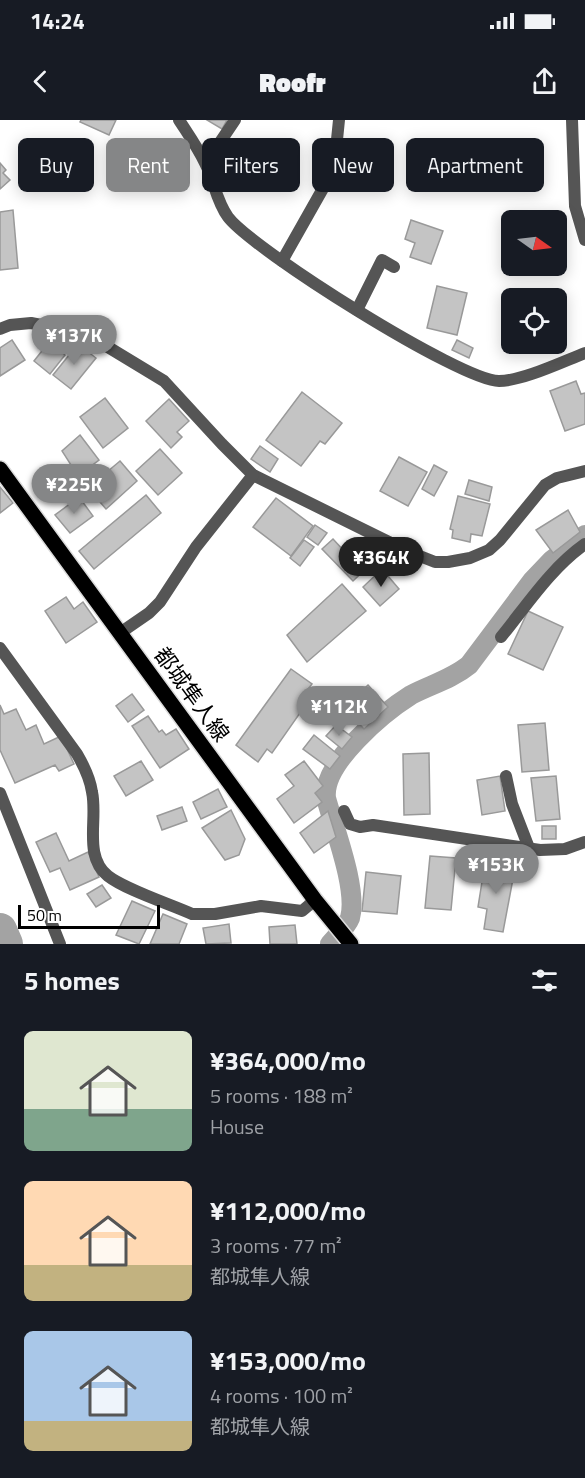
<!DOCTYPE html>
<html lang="en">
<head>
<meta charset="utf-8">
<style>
	:root { --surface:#171b24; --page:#20242c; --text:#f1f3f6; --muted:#9ea1a6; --accent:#858687 }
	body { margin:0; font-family:"Titillium Web","Noto Sans JP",sans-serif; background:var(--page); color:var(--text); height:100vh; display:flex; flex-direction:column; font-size:22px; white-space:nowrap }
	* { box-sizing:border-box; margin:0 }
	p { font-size:20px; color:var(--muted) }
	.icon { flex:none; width:33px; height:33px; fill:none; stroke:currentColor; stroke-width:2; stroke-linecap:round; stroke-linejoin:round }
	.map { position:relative; height:824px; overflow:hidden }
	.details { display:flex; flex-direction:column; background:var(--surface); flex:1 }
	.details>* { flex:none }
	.top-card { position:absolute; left:18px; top:18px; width:549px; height:54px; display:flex; gap:12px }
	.needle { width:39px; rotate:104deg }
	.buttons { position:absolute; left:501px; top:90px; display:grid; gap:12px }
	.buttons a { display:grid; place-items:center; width:66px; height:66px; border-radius:9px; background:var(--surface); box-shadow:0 3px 15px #0003; font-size:30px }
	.scale { position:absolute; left:18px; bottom:15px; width:142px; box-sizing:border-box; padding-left:6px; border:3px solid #000; border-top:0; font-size:16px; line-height:21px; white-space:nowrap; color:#000; -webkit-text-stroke:4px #fff; paint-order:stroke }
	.price { position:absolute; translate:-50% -51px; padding:0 14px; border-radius:21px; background:var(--accent); color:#fff; font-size:20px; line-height:39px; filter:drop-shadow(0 2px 3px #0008) }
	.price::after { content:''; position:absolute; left:50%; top:36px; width:18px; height:14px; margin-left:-9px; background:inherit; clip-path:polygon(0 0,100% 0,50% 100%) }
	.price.on { background:#222; color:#fff }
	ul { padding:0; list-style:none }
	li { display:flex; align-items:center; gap:18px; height:150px; padding:0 24px }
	li span { display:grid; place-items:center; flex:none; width:168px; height:120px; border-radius:9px; color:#555 }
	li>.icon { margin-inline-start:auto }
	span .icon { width:72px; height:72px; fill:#fffc; stroke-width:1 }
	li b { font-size:26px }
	h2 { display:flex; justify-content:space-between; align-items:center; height:72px; padding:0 24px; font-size:26px }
	.pill { padding:0 21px; border-radius:9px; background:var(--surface); box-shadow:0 3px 15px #0003; font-size:21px; line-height:54px }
	.pill.on { background:var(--accent); color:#fff }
	.status { display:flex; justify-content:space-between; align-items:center; height:42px; padding:0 30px; background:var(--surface); direction:ltr }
	.status svg { height:16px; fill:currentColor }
	header { display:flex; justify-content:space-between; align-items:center; height:78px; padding:0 24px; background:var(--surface); font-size:27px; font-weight:800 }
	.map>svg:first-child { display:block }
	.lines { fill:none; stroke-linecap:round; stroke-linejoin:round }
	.canal { stroke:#a3a3a3; stroke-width:20 }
	.river { stroke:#a3a3a3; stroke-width:34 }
	.building { fill:#c4c4c4; stroke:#999; stroke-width:1.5 }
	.primary-casing { stroke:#dbdbdb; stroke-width:18 }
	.minor { stroke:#555; stroke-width:12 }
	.primary { stroke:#000; stroke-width:15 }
	.labels { text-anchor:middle; stroke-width:4.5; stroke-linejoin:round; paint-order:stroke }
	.street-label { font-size:22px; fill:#000; stroke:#fff }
</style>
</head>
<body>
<div class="status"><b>14:24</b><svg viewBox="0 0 49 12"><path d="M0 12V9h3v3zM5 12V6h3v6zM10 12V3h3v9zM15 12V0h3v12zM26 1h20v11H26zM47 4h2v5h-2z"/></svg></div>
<header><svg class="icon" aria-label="back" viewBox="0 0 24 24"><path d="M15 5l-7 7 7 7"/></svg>Roofr<svg class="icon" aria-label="share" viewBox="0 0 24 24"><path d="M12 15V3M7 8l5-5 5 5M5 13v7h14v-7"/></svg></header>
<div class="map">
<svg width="585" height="824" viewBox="0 0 585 824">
	<rect width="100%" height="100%" fill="#fff"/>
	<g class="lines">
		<path class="canal" d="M330,824c6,-7 17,-18 20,-26 8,-29 -16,-90 -24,-120 -4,-35 58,-86 85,-103 19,-10 41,-16 58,-30l63,-84 20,-21 33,-25"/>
		<polyline class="river" points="0,810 6,824"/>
	</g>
	<g class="building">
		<polygon points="81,0 116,0 109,15 80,2"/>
		<polygon points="207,0 227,0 222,9"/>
		<polygon points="0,43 6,50 3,53 10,60 0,69"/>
		<polygon points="13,90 18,148 0,150 0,92"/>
		<polygon points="411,100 443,111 431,144 410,137 415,123 405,119"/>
		<polygon points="437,166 467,173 457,215 427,208"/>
		<polygon points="12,220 25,240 0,256 0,228"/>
		<polygon points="457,220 473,228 469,238 452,230"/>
		<polygon points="49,222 65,235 50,254 34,241"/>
		<polygon points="78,224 96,238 71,269 53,255"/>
		<polygon points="576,261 581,274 585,273 585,304 565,311 550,271"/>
		<polygon points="302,272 342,303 325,324 320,321 301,346 266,320"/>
		<polygon points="105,278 128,308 103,328 80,297"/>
		<polygon points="169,279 189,301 177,312 182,317 171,328 146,301"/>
		<polygon points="80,315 99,340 78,356 62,331"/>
		<polygon points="260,326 278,339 270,352 251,339"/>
		<polygon points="160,329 182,353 158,375 136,351"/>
		<polygon points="399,337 427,352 408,386 380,371"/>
		<polygon points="120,341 137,361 106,389 88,368"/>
		<polygon points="434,345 447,352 434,376 422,369"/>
		<polygon points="469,360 492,367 489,381 465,374"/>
		<polygon points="0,367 13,383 0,393"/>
		<polygon points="146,375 161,393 94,449 79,431"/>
		<polygon points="458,376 490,384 482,416 471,414 470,422 452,418 453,410 450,409"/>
		<polygon points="79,377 93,396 70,413 55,395"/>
		<polygon points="276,378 313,406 291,436 253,407"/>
		<polygon points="568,390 580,412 553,433 536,410"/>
		<polygon points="315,405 327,413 318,425 307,417"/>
		<polygon points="333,419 345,432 353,425 371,444 353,461 322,429"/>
		<polygon points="304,420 314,427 300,446 290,438"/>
		<polygon points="382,449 399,469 380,486 363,467"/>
		<polygon points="342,464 366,491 307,542 287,515"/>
		<polygon points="66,477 74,489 83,482 97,502 66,523 45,491"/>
		<polygon points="528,491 563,507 543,550 508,534"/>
		<polygon points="291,549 312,564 308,569 314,573 272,633 267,629 258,642 236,625"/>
		<polygon points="368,565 388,587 364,609 344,588"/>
		<polygon points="132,574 144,590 128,602 116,586"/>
		<polygon points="0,585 4,594 16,589 26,610 36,605 44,624 61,616 74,644 59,651 55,645 15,663 0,630"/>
		<polygon points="148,596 159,612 162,610 166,615 176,609 189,629 160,648 132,606"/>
		<polygon points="545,603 549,650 522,652 518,605"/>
		<polygon points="336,605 352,617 342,629 326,616"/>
		<polygon points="314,615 340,636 330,649 303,629"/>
		<polygon points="429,633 430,694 404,695 403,634"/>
		<polygon points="141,641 153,660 126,676 114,656"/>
		<polygon points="304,641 323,666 315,673 322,682 294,703 277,679 294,666 285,655"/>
		<polygon points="500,656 505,691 482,695 477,660"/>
		<polygon points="556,656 560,699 536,701 531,658"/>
		<polygon points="218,669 227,687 201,699 193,682"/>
		<polygon points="182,687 187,701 162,710 157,696"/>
		<polygon points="231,690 245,719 239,735 225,740 202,708"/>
		<polygon points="328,691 336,717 314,733 300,713"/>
		<rect x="542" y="706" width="14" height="13"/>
		<polygon points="56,713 69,741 88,732 99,757 70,770 60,748 50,752 36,722"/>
		<polygon points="430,736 456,738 451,790 425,788"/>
		<polygon points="485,743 515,748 503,812 484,809 487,789 478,787"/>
		<polygon points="366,752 401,756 397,794 362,791"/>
		<polygon points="102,765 111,778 96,787 87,774"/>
		<polygon points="132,781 155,791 139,824 116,815"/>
		<polygon points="163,794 187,804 179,824 150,824"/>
		<polygon points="229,804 231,823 206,824 203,808"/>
		<polygon points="295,805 297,824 270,824 269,807"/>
	</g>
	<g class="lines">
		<g class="primary-casing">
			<polyline id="primary" points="0,349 315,780 351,824"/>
		</g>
		<g class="minor">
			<path d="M179,0c9,14 19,28 26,43 9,17 11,38 23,54 25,33 233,164 271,164 23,0 63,-19 86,-28"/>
			<polyline points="572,0 575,86 585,120"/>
			<polyline points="206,43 235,0"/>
			<polyline points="282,141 334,49 339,0"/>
			<polyline points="357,190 382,140 394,147"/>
			<polyline points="0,209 10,205 31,203 66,210 103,224 164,261 222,324 253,355 407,431 435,442 448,442 470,438 489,430 500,420 545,365 557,358 585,351"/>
			<polyline points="120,513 149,493 160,482 196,427 253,355"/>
			<path d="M501,517c26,-32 50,-69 84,-93"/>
			<path d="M0,528l77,106c7,12 13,24 15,38 6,27 -9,64 16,84 18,14 62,28 84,38h23l46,-8 41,5 13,-11"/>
			<polyline points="506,656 512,684 529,728"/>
			<polyline points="0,673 60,824"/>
			<polyline points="344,691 350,704 360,707 373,705 540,730 565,729 585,722"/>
		</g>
		<use href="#primary" class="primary"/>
	</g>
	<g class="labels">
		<g class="street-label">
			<text transform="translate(192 574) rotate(54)" y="8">都城隼人線</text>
		</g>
	</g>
</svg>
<div class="buttons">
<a><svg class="needle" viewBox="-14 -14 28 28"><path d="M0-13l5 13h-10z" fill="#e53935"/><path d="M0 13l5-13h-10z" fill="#9ea1a6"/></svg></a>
<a><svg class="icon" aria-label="locate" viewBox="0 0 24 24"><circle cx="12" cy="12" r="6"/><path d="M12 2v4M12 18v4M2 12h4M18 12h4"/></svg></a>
</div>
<div class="scale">50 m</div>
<b class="price" style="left:74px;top:246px">¥137K</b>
<b class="price" style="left:74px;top:395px">¥225K</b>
<b class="price on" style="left:381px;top:468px">¥364K</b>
<b class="price" style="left:339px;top:617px">¥112K</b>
<b class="price" style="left:496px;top:775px">¥153K</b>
<div class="top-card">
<a class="pill">Buy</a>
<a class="pill on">Rent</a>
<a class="pill">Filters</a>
<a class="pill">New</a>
<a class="pill">Apartment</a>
</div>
</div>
<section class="details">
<h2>5 homes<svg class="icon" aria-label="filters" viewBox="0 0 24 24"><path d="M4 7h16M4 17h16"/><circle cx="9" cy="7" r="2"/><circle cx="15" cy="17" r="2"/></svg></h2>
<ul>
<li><span style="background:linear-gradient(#dfe7d0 65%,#7fa58c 0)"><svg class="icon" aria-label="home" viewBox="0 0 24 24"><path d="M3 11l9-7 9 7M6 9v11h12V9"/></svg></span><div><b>¥364,000/mo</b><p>5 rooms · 188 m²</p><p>House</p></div></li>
<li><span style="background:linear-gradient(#ffd9b3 70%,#c2b280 0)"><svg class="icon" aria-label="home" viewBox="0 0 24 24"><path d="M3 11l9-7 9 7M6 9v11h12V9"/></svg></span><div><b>¥112,000/mo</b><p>3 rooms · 77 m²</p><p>都城隼人線</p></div></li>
<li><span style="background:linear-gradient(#a9c7e8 75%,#c2b280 0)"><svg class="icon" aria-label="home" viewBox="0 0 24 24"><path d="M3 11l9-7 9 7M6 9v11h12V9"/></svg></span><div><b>¥153,000/mo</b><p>4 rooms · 100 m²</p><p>都城隼人線</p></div></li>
</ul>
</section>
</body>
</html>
